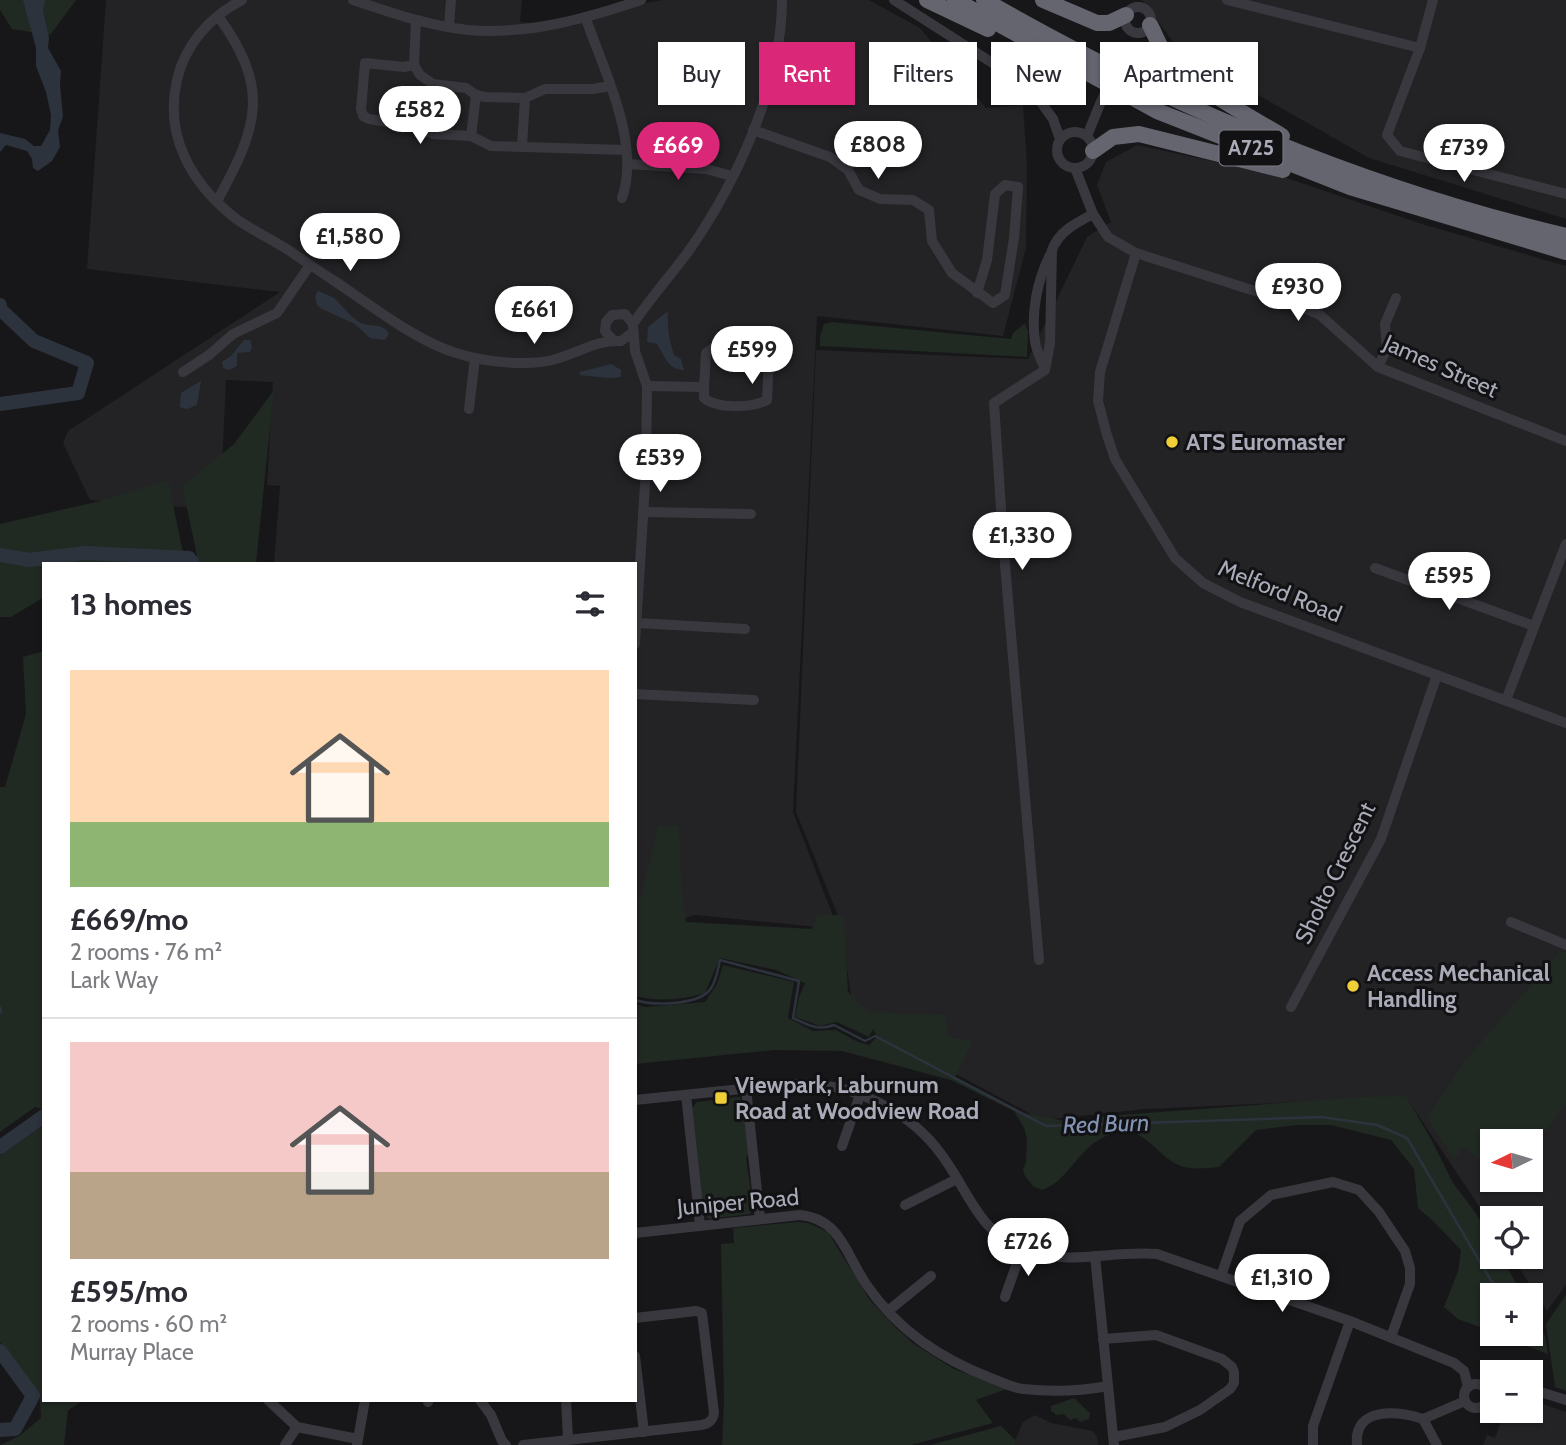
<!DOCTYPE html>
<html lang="en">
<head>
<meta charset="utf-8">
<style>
	:root { --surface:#fff; --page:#f7f7f7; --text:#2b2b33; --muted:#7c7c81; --line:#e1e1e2; --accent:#db2777 }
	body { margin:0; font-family:Cabin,sans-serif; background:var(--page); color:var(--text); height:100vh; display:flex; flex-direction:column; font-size:26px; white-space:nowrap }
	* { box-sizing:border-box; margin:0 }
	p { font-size:23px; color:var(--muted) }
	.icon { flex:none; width:38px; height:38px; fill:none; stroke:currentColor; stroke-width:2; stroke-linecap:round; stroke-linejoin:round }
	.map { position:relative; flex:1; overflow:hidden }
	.drawer { position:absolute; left:42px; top:562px; width:595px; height:840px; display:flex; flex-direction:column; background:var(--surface); border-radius:0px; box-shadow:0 2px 5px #0004 }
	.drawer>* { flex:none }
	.banner { position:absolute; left:658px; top:42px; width:665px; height:63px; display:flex; gap:14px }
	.needle { width:46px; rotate:265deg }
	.fabs { position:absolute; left:1480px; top:1129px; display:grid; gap:14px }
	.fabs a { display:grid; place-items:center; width:63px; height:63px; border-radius:0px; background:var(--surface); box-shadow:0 2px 5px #0004; font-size:35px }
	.price { position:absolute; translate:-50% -60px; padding:0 16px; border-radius:24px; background:#fff; color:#222; font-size:23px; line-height:46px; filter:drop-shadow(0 2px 4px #0008) }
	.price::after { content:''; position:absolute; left:50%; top:42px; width:21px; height:16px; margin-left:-10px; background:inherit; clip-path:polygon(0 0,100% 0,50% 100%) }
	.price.on { background:var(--accent); color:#fff }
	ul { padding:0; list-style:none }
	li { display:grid; align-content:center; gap:14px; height:371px; padding:0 28px }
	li+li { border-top:2px solid var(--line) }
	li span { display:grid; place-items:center; height:217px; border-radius:0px; color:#555 }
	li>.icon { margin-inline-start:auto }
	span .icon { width:126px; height:126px; fill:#fffc; stroke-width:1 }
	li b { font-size:30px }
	h2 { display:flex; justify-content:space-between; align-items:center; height:84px; padding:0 28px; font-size:30px }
	.chip { padding:0 24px; border-radius:0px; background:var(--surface); box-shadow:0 2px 5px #0004; font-size:24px; line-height:63px }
	.chip.on { background:var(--accent); color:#fff }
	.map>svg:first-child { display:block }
	.built { fill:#232326; fill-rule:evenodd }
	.green { fill:#212923 }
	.water { fill:#2d333d }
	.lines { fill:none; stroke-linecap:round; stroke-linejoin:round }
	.stream { stroke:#2d333d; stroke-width:2.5 }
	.river { stroke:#2d333d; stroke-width:14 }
	.minor { stroke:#38383e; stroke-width:10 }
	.highway { stroke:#64656f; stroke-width:16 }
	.minor-bridge { stroke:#38383e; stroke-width:10 }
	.poi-dot { fill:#efce38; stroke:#121214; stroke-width:2.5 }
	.labels { text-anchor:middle; stroke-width:6; stroke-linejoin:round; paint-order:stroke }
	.shield { fill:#121214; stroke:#7c7d87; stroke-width:2 }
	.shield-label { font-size:21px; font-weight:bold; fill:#a9abb8 }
	.street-label { font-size:23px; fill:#a9abb8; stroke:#121214 }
	.poi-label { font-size:23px; font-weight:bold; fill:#a9abb8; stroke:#121214; text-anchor:start }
	.water-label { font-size:24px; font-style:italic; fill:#8194b3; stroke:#121214 }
</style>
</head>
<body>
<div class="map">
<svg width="1566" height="1445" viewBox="0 0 1566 1445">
	<rect width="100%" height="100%" fill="#171719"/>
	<g class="built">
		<polygon points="106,0 522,0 520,22 574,26 617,7 664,0 869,0 920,28 986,108 1023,105 1027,164 1026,248 1003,336 817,316 793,812 838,929 695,915 635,932 635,564 274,563 280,486 267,485 273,382 226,380 220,510 90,500 63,443 68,431 280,292 87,269"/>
		<polygon points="1142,0 1566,0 1566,219 1369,158 1179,50"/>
		<path d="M1137,145l144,31 141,48 144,42v1019l-19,26 -35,-54 19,-1v-38h-38v9l-87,-130 -260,12 -104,11 -187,-100 -16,-102 -43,-106 20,-462 212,9 59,-122 24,-15 -14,-37 9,-23zM1493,1141h38v39h-38z"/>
		<polygon points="1531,1400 1566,1412 1566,1445 1483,1445 1487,1435 1495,1438 1505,1411 1531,1410"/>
		<polygon points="1035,1415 1051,1423 1093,1431 1097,1437 1098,1445 1016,1445 1015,1440 1023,1422"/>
	</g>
	<g class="green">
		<polygon points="0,0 76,0 50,35 12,29 0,10"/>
		<polygon points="832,322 1011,339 1013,333 1025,323 1028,331 1027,357 820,346 820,336 824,324"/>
		<polygon points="274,390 256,563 194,563 197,555 182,486 234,444"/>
		<polygon points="168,480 185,563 44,564 44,597 11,617 0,617 0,524 100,501"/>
		<polygon points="44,651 44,1110 35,1107 0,1132 0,787 5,787 26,714 23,657"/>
		<path d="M679,825l3,72 4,25 126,7 5,-14h27l4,77 20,20 77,3 3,22 25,4 -18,36 69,36 47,9 35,-6 256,-19 44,-1 26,45 21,42 22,29 18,30v14l8,1 22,38h-30v37l-35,-13 -14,-12 14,-36 3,-21 -28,-29 -15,-13 -4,-39 -23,-29 -60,-15h-34l-41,5 -37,37c-12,1 -26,3 -38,-1 -23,-8 -37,-41 -64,-34 -39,10 -46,49 -75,58l-9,-4 -8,-10 -2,-6 3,-8 1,-23 -3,-11 -10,-17 -63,-31 -109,-29 -68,-1 -139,14v-60l10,3 60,-5 12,-18 6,-19 71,17 -6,36 25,13 23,-1 20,11 13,4 8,-8 -4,-8 -4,8 -32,-15 -17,4 -25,-9 4,-20 6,-14 -29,-13 -56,-12 -15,35c-22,7 -47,9 -70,3v-91l7,-11 16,-68z"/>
		<polygon points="1561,950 1566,952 1566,1105 1531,1147 1531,1141 1493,1141 1493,1170 1464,1147 1454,1159 1427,1118 1463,1063"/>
		<polygon points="739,1097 743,1101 749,1154 746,1158 752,1199 755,1205 750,1214 709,1219 703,1214 692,1108 697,1102"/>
		<polygon points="44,1125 44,1400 85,1400 68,1410 64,1445 0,1445 19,1436 41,1418 40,1398 0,1342 0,1155"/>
		<polygon points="797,1222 808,1223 828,1232 869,1299 894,1326 914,1344 954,1369 1007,1389 976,1400 993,1423 911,1445 722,1445 724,1401 721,1244 734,1243 733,1228"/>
		<polygon points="1566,1295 1566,1391 1555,1387 1546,1324"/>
		<polygon points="1531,1310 1545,1336 1548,1354 1495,1334 1531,1334"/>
		<polygon points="1074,1398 1090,1413 1089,1419 1080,1422 1076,1418 1070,1420 1064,1414 1057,1415 1051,1411 1051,1406"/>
		<polygon points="1001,1426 1015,1440 1016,1445 930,1445"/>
	</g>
	<g class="water">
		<polygon points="23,0 45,0 43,11 49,38 48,48 61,71 60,85 63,117 58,130 60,147 52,161 38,171 33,168 32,159 27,151 6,145 0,152 0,133 25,139 34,146 41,146 50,130 51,115 46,92 36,66 36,48"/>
		<path d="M318,291c5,2 11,4 16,7 9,8 18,22 30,26 10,3 19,-1 25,10l-4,6 -15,-2 -15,-14 -33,-15 -5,-4 -2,-9z"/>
		<path d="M668,311c-1,16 1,29 6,44l7,4 3,11c-17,-1 -19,-14 -27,-26l-10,-2 1,-15z"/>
		<polygon points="244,340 250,340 252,347 250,352 237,353 237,366 229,370 223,368 222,362 231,356"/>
		<polygon points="611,364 621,370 621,377 610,378 579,375 580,372"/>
		<polygon points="201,381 197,405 187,409 180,407 181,393"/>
	</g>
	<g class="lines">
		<g class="stream">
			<path d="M635,1000c19,6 60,5 74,-9 7,-7 9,-22 11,-31l79,21 -6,37c15,7 24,13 41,7l31,16 10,-5 171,90 276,-9 55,8 30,13 83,141 12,16"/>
			<polyline points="0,1007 1,1012"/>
			<polyline points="1531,1331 1534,1335"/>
		</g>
		<g class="river">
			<polyline points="0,305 0,309 34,341 87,363 78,393 0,404"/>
			<polyline points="0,555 29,560 85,553 189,558 193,564"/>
			<polyline points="0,1147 44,1116"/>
			<polyline points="0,1351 33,1396 15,1429 0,1430"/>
		</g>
		<g class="minor">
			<path d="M242,0c-31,16 -57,44 -65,80 -13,56 14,103 58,138 15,11 34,20 50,30 16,10 32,22 48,32 36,24 83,61 123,73 27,9 73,14 100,6 25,-7 39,-19 65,-18l11,-8"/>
			<path d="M353,0c37,12 75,26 115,30 60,5 117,-11 173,-30"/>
			<polyline points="894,0 1030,87 1053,119 1060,139"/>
			<polyline points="1227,0 1420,48"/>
			<polyline points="1433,0 1420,48 1387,135 1400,151 1566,194"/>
			<circle cx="1138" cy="20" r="13"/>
			<path d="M586,19c18,52 55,124 36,179"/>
			<polyline points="416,20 414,65 420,75 433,84 466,88 476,95 485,97 525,98 545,89 593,89 610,86"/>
			<polyline points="449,27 451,0"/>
			<polyline points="414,65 404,67 365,63 361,109 363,116 369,119 414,126 433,134 471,136 491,146 626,150"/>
			<polyline points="753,130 830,157 848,170 859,190 880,199 913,200 929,210 932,241 952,273 993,303 1005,295 1014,238 1018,187 1005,185 995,194 987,260 977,293"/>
			<circle cx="1075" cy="150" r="18"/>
			<polyline points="471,136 476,95"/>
			<polyline points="1087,136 1100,104"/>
			<polyline points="522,146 525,98"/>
			<polyline points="629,164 706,169 732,176"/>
			<polyline points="1075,168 1093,214 1108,237 1136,253 1289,302 1320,315 1378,367 1566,441"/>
			<path d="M217,201c41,-74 54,-112 1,-185"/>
			<polyline points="1136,253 1100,372 1098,401 1107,435 1115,459 1175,558 1203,583 1240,602 1566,723"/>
			<path d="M633,324c17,-25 37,-48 55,-72 48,-68 94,-168 94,-252"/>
			<polyline points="613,340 605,331 606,322 612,315 625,314 633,324 635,351 647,386 646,469 635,644"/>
			<path d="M1044,367c-3,-8 -8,-17 -9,-26 -4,-29 2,-60 15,-86"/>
			<polyline points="1378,367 1387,348 1385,324 1396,298"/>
			<polyline points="183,372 209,355 233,334 277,313 310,265"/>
			<path d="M647,386l57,1v11c13,11 48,10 63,2l2,-45 -5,-6 -51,-1 -7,5 -2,34"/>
			<polyline points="469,409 475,358"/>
			<polyline points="643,512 751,514"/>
			<polyline points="1375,568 1534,626"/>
			<polyline points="637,623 745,629"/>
			<polyline points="635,694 754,700"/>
			<polyline points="1506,700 1566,544"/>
			<polyline points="1511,922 1566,945"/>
			<path d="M1039,960l-35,-407 -10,-150 51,-33 5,-27 2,-93c7,-19 24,-27 41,-36"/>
			<polyline points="1291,1007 1381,839 1437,675"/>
			<polyline points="746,1088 760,1219"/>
			<polyline points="686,1095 700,1225"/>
			<path d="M635,1100c39,-4 77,-8 116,-12 21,-2 43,-6 64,-4 48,5 97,30 126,70 26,34 37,77 80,95 45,18 90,1 136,5l193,67 104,42 10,8 4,16"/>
			<polyline points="842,1146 860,1095"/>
			<polyline points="905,1205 957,1179"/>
			<path d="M635,1233l165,-18c41,4 46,40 66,69 32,47 75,75 127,95 9,3 20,9 30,10 28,3 58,2 85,-3"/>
			<polyline points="1095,1256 1114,1445"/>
			<polyline points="1221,1276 1240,1221 1271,1195 1333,1182 1359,1190 1379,1212 1405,1251 1410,1268 1410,1284 1391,1337"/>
			<polyline points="1005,1297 1022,1249"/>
			<polyline points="888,1311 931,1276"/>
			<polyline points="1103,1339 1156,1335 1222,1359 1232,1367 1234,1372 1234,1383 1230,1389 1200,1410 1165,1427 1114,1437"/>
			<polyline points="635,1356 644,1432"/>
			<circle cx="1476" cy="1396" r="12"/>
			<polyline points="1531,1389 1566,1400"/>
			<polyline points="268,1400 297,1427 358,1439"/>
			<polyline points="480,1400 491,1415 502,1441 506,1445"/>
			<polyline points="566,1400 568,1439"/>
			<polyline points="428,1402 429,1400"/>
			<polyline points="1423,1419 1437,1445"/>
			<polyline points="285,1445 297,1427"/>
			<polyline points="357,1445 365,1400"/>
			<path d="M523,1445l170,-19c10,-1 19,-1 21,-13l-12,-100 -6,-2 -61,7"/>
			<polyline points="1313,1445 1313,1426 1350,1321"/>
			<path d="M1357,1445c-4,-39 41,-34 66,-26l42,-18"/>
		</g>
		<g class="highway">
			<polyline points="927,0 988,29"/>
			<polyline points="955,0 1157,111 1350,187 1566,252"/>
			<path d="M984,0c181,104 378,188 582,236"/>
			<polyline points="1043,0 1097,23 1109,23 1126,15"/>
			<path d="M1150,25c5,9 9,21 15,29 24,30 84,62 117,82"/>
			<polyline points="1093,151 1113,137 1139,134 1283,170"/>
		</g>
		<polyline class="minor-bridge" points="1100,104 1125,50"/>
	</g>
	<g class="poi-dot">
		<circle cx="1172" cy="442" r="7"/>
		<circle cx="1353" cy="986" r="7"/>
		<rect x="714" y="1091" width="14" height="14" rx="3.5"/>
	</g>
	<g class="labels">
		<rect class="shield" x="1219.5" y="130.5" width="63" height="35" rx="5"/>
		<g class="shield-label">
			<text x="1251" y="155">A725</text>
		</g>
		<g class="street-label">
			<text transform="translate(1441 366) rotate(24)" y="8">James Street</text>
			<text transform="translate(1280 591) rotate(22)" y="8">Melford Road</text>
			<text transform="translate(1335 873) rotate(-64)" y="8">Sholto Crescent</text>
			<text transform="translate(738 1202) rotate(-5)" y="8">Juniper Road</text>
		</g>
		<g class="poi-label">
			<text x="1186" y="450">ATS Euromaster</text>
			<text x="1367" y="981">Access Mechanical<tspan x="1367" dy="26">Handling</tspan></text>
			<text x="735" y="1093">Viewpark, Laburnum<tspan x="735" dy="26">Road at Woodview Road</tspan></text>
		</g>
		<g class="water-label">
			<text transform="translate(1106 1124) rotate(-2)" y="8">Red Burn</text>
		</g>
	</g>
</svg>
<div class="fabs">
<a><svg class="needle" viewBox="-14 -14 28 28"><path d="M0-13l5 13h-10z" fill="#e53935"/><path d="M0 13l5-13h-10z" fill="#7c7c81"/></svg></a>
<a><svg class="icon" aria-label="locate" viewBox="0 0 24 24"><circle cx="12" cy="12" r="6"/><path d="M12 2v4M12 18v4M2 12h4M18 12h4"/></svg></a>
<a>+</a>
<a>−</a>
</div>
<b class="price" style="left:420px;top:146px">£582</b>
<b class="price" style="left:878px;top:181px">£808</b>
<b class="price on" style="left:678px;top:182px">£669</b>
<b class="price" style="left:1464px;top:184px">£739</b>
<b class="price" style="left:350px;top:273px">£1,580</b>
<b class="price" style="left:1298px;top:323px">£930</b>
<b class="price" style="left:534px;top:346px">£661</b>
<b class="price" style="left:752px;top:386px">£599</b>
<b class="price" style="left:660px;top:494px">£539</b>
<b class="price" style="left:1022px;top:572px">£1,330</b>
<b class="price" style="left:1449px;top:612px">£595</b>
<b class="price" style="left:1028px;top:1278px">£726</b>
<b class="price" style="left:1282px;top:1314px">£1,310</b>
<div class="banner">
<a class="chip">Buy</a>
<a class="chip on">Rent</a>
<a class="chip">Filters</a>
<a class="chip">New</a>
<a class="chip">Apartment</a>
</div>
<section class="drawer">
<h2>13 homes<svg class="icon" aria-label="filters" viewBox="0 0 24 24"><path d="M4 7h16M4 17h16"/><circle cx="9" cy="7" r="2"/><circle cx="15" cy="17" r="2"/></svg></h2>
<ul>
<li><span style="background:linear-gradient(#ffd9b3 70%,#8fb573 0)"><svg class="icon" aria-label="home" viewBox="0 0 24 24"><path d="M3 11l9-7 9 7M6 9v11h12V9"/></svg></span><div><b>£669/mo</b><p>2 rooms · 76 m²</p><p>Lark Way</p></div></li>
<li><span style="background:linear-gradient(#f6c9c9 60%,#b9a48a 0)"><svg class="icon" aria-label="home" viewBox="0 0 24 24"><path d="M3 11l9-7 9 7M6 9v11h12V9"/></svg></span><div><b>£595/mo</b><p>2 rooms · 60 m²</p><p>Murray Place</p></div></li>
</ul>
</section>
</div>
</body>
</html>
